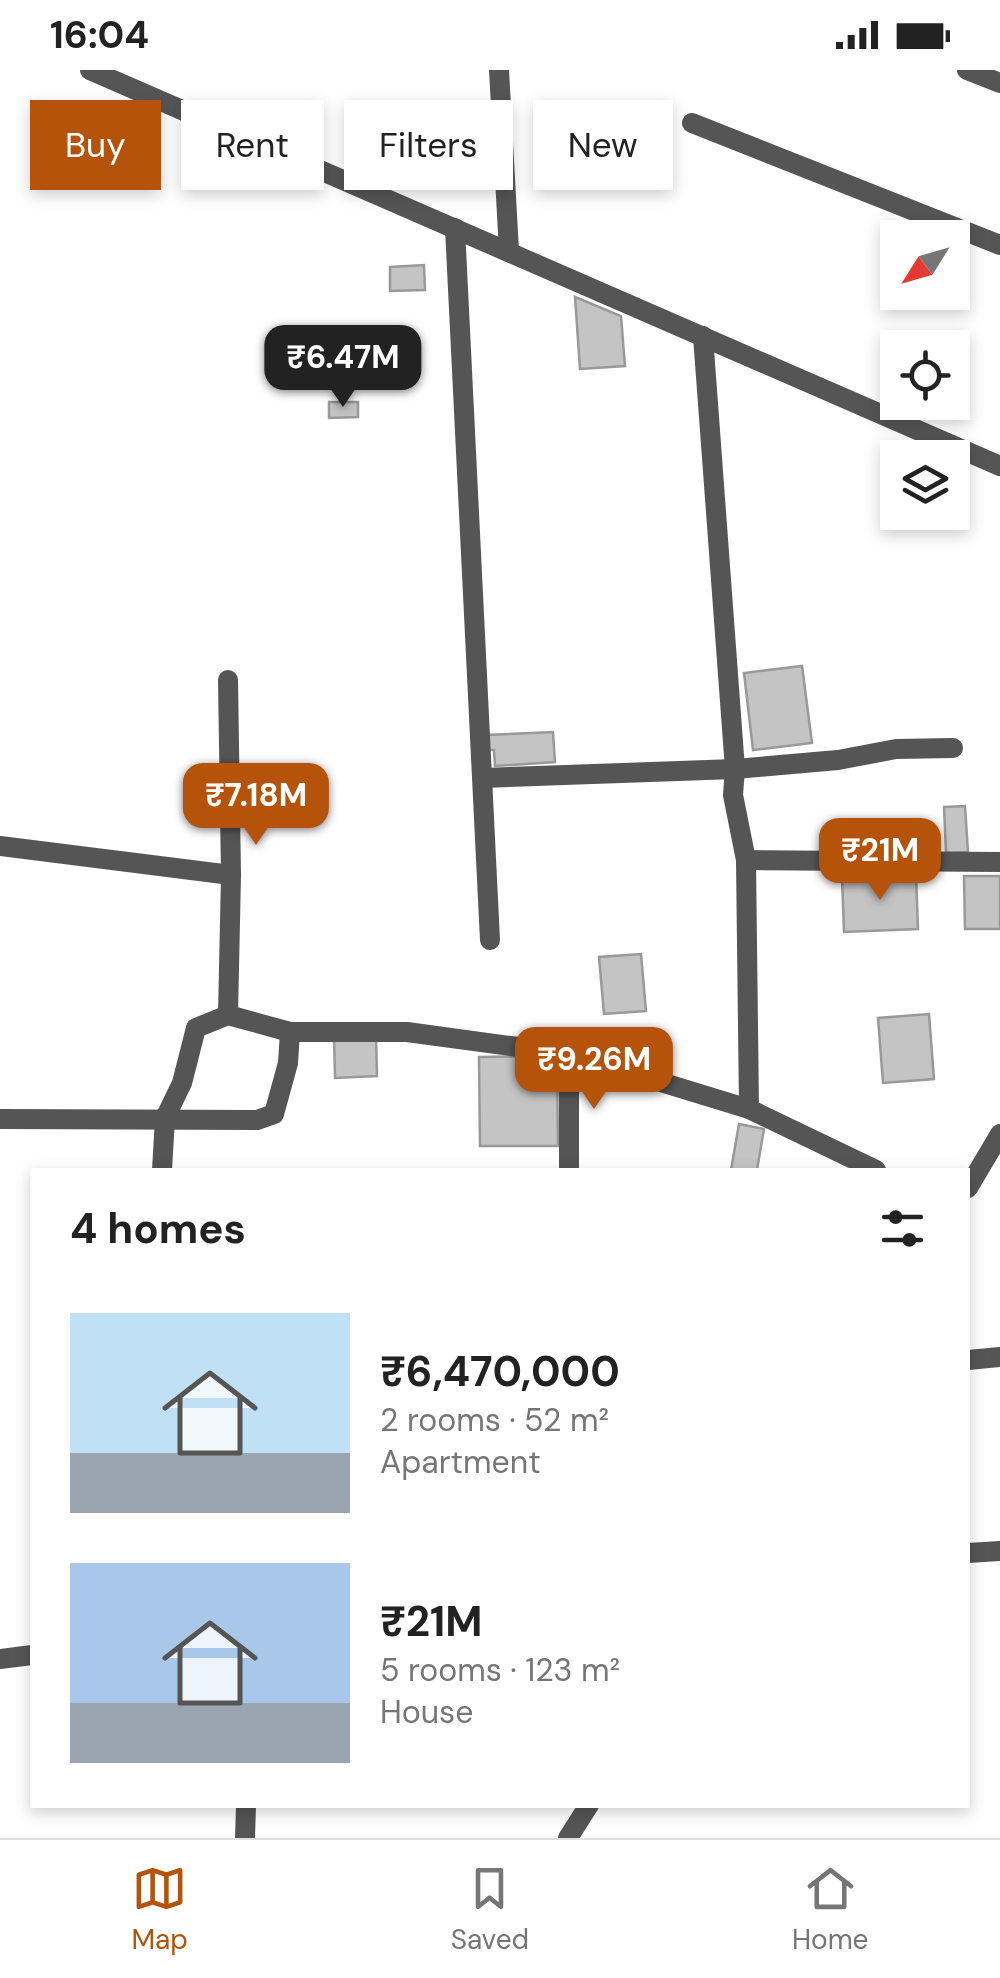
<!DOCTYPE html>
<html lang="en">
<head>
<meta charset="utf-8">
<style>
	:root { --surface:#fff; --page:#f6f6f6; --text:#222; --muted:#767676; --line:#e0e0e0; --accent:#b45309 }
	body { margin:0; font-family:"DM Sans",sans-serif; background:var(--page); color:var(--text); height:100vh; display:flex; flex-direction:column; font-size:38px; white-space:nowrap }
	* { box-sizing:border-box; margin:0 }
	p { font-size:32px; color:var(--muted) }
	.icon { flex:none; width:55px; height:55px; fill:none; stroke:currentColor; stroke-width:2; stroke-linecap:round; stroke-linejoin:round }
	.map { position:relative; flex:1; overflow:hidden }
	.sheet { position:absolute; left:30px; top:1098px; width:940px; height:640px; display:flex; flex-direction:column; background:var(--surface); border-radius:0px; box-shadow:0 5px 15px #0003 }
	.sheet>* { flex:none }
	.banner { position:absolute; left:30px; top:30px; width:940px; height:90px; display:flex; gap:20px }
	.needle { width:65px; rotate:233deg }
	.buttons { position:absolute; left:880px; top:150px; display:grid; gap:20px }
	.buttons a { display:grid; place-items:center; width:90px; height:90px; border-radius:0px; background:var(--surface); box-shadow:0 5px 15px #0003; font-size:50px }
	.price { position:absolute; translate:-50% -85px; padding:0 22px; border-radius:20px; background:var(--accent); color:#fff; font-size:32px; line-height:65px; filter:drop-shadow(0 2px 5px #0008) }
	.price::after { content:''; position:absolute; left:50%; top:60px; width:30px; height:22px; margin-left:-15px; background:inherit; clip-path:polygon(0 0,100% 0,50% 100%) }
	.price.active { background:#222; color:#fff }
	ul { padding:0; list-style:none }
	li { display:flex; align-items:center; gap:30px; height:250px; padding:0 40px }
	li span { display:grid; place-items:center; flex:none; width:280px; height:200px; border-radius:0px; color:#555 }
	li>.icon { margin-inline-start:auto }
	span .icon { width:120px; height:120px; fill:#fffc; stroke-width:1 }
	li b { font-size:42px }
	h2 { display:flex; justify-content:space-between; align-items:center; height:120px; padding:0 40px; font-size:42px }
	.tag { padding:0 35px; border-radius:0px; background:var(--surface); box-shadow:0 5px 15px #0003; font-size:35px; line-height:90px }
	.tag.active { background:var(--accent); color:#fff }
	.status { display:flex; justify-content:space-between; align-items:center; height:70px; padding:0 50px; background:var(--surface); direction:ltr }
	.status svg { height:28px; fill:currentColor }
	.menu { display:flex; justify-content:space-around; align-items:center; height:140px; border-top:2px solid var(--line); background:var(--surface); font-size:28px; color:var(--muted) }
	.menu a { display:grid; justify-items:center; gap:5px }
	.menu .active { color:var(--accent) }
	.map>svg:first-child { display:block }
	.building { fill:#c4c4c4; stroke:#999; stroke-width:2.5 }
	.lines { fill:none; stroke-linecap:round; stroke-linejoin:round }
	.minor { stroke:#555; stroke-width:20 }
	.tertiary { stroke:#555; stroke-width:20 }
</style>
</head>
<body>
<div class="status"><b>16:04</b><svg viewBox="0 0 49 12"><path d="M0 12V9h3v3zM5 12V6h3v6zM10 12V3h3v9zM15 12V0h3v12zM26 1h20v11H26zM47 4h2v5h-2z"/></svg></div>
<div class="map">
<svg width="1000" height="1768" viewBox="0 0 1000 1768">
	<rect width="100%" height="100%" fill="#fff"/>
	<g class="building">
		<polygon points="424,195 425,220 390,221 390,197"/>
		<polygon points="575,227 621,246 625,296 580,299"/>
		<polygon points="329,332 358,332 358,347 329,348"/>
		<polygon points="802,596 812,673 753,680 744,603"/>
		<polygon points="553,662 555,692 495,696 494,680 486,680 485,665"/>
		<polygon points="965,736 968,782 946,783 944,737"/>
		<polygon points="916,804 918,859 844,862 842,807"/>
		<polygon points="964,806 1000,806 1000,859 965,859"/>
		<polygon points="641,884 646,941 604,944 599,887"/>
		<polygon points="929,944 934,1009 883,1013 878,948"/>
		<polygon points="376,965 377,1006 335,1008 334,967"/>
		<polygon points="557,986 558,1076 480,1076 479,987"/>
		<polygon points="739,1054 764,1059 757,1100 731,1100"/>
	</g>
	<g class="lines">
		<g class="minor">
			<polyline points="90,0 1000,396"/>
			<polyline points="499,0 509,181"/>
			<polyline points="967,0 1000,13"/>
			<polyline points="692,53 1000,175"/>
			<polyline points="455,158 490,870"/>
			<polyline points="703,266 735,699 733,725 746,790 749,1039"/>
			<polyline points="483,708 735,699 838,690 896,679 953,678"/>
			<polyline points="0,776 231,805"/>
			<polyline points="746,790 1000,792"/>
			<polyline points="228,945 231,805 228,610"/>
			<polyline points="0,1049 257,1050 274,1044 288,993 290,962"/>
			<polyline points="162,1100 165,1048 182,1013 196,958 228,945 290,962 407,962 569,984 749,1039 876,1100"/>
			<polyline points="569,1100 569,984"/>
			<polyline points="968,1290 1000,1287"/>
			<polyline points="968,1483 1000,1481"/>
			<polyline points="0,1589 32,1585"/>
			<polyline points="245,1768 246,1735"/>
		</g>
		<g class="tertiary">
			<polyline points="968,1118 1000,1064"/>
			<polyline points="568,1768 589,1735"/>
		</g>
	</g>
</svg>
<div class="buttons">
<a><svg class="needle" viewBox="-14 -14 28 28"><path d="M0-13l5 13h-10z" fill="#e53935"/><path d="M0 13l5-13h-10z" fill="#767676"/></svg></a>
<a><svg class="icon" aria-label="locate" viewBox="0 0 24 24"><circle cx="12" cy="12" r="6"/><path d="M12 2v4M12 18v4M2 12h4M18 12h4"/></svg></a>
<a><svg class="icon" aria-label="layers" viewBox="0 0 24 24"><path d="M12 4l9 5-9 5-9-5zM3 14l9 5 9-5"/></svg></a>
</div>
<b class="price active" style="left:343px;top:340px">₹6.47M</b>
<b class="price" style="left:256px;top:778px">₹7.18M</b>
<b class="price" style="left:880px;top:833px">₹21M</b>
<b class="price" style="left:594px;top:1042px">₹9.26M</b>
<div class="banner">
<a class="tag active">Buy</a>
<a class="tag">Rent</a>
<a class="tag">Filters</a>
<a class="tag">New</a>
</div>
<section class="sheet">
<h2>4 homes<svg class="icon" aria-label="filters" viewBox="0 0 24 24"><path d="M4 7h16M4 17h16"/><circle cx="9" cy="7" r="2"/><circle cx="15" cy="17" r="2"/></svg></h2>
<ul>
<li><span style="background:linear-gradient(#bfe0f5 70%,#9aa5b1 0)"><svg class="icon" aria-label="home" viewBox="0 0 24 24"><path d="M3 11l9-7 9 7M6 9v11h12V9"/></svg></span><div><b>₹6,470,000</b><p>2 rooms · 52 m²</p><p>Apartment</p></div></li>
<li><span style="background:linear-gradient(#a9c7e8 70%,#9aa5b1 0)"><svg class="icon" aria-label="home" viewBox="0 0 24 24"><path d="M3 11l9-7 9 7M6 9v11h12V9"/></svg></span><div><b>₹21M</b><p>5 rooms · 123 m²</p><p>House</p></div></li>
</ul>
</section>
</div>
<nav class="menu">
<a class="active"><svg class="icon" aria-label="map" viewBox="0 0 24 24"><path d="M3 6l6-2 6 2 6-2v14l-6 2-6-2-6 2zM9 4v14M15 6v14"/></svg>Map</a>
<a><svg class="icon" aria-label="saved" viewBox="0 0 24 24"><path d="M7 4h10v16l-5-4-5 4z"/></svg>Saved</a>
<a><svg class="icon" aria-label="home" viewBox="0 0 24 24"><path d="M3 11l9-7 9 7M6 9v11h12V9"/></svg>Home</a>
</nav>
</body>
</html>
